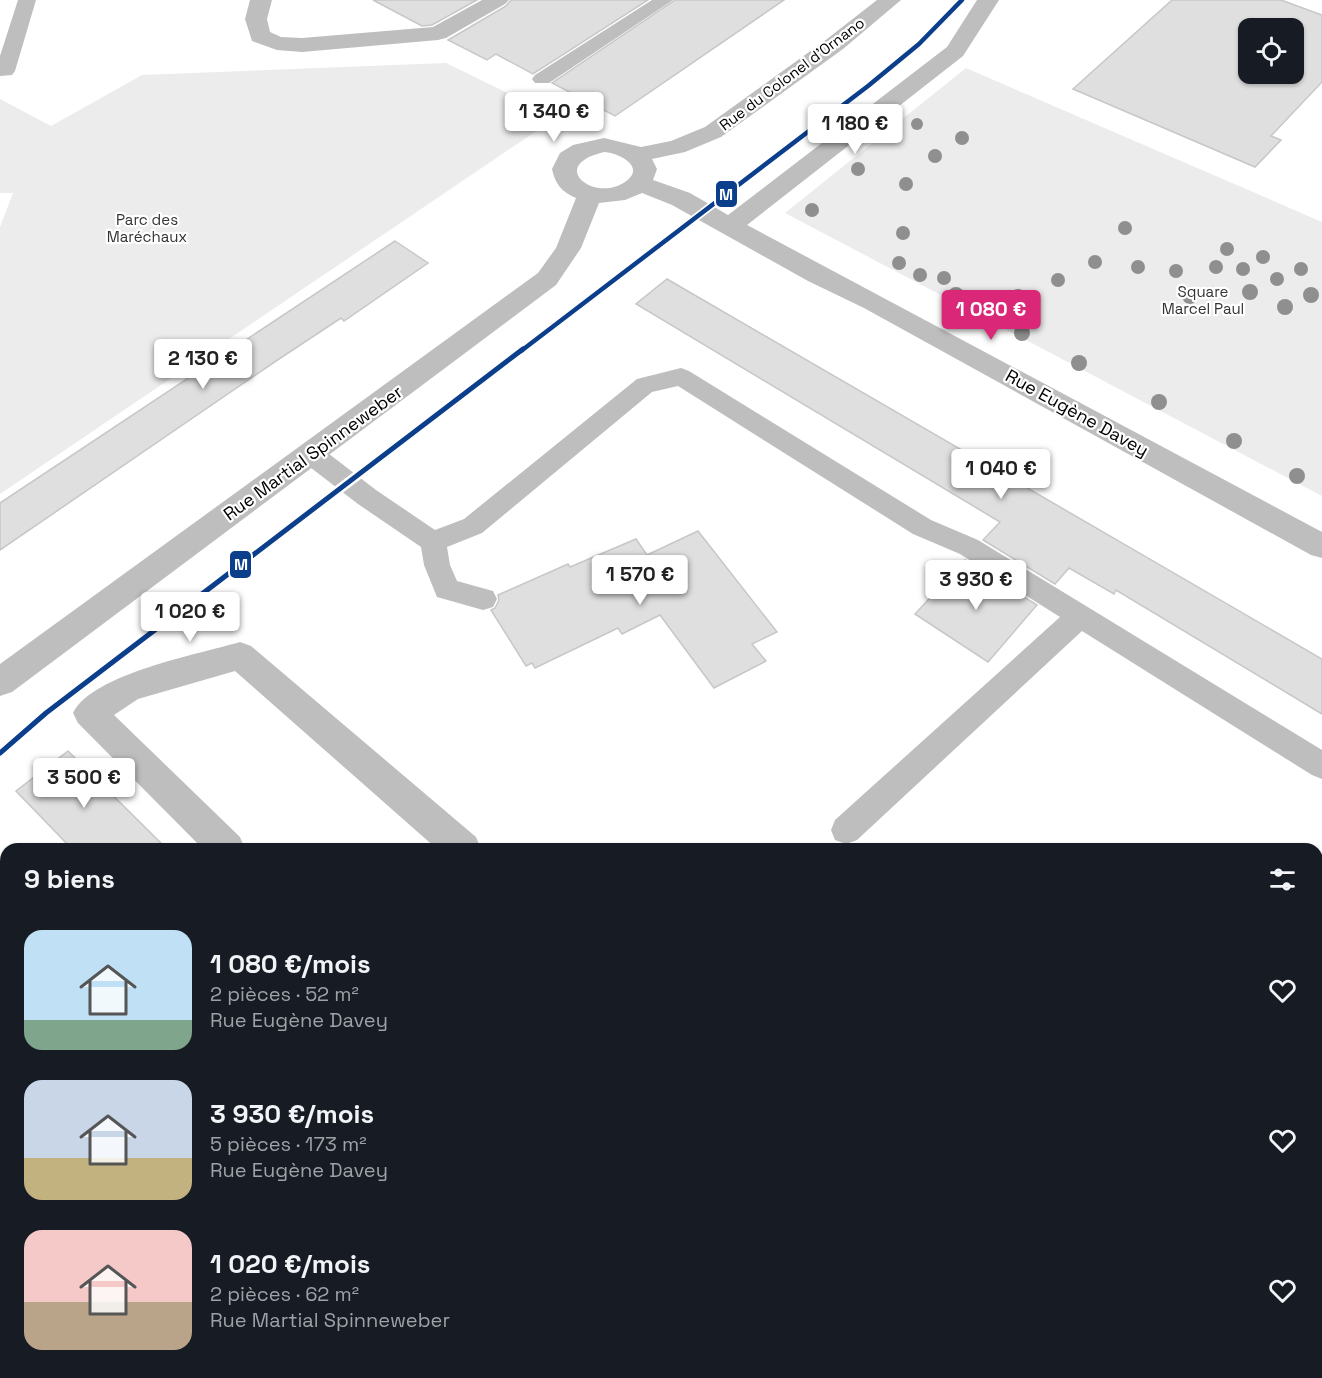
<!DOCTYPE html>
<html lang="fr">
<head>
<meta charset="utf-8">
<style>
	:root { --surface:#171b24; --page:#242831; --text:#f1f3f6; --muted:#9ea1a6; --accent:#db2777 }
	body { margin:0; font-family:"Space Grotesk",sans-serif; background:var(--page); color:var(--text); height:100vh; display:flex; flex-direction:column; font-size:22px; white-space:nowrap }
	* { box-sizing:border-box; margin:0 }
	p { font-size:20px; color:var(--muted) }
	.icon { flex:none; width:33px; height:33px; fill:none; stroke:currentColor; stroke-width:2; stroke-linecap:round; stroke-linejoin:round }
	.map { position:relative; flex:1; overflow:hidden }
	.drawer { position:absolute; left:0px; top:843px; width:1323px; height:536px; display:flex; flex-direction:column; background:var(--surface); border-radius:18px 18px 0 0; box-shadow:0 2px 4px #0004 }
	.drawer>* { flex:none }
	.tools { position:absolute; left:1238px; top:18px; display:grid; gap:12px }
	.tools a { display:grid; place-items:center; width:66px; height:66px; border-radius:12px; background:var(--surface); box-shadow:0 2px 4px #0004; font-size:30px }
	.price { position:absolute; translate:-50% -51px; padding:0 14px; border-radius:6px; background:#fff; color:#222; font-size:20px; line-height:39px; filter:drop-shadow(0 2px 3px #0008) }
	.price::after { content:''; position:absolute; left:50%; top:36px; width:18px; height:14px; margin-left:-9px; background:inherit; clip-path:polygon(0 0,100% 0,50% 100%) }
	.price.current { background:var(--accent); color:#fff }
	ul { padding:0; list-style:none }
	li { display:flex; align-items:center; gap:18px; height:150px; padding:0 24px }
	li span { display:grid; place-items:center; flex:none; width:168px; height:120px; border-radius:18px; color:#555 }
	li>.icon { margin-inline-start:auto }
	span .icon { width:72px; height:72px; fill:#fffc; stroke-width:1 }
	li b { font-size:26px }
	h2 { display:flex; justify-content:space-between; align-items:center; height:72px; padding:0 24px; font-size:26px }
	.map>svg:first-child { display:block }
	.green { fill:#ececec }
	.building { fill:#dfdfdf; stroke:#c7c7c7; stroke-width:1.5; fill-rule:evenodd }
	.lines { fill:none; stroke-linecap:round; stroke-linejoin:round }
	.service { fill:#bebebe; fill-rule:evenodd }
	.minor { fill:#bebebe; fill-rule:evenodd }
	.tram-1-far1-casing { stroke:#fff; stroke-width:8 }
	.tram-1-casing { stroke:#fff; stroke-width:10 }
	.tram-1-far1 { stroke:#0b3e8b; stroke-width:4.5 }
	.tram-1 { stroke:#0b3e8b; stroke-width:5 }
	.tree { fill:#8f8f8f }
	.labels { text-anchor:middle; stroke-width:4.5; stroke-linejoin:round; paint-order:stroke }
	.far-street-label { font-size:15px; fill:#000; stroke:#fff }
	.far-park-label { font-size:15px; fill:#333; stroke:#fff }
	.street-label { font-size:18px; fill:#000; stroke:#fff }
	.line-badge { stroke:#fff; stroke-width:2 }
	.badge-label { font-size:16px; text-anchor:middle; font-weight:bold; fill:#fff }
</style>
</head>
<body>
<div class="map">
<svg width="1322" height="1378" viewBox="0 0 1322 1378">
	<rect width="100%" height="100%" fill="#fff"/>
	<g class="green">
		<polygon points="446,63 557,117 0,494 0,227 13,193 0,193 0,99 51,126 142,75"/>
		<polygon points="966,68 1322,222 1322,496 785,213"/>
	</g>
	<g class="building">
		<polygon points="373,0 477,0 432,25 422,26"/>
		<polygon points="511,0 648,0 533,74 496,54 487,60 448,40 506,6"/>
		<polygon points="675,0 784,0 615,116 552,83"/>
		<path d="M1172,0h109l41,15v67l-51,54 10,4 -26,27 -182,-78zM1248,28h45v46h-45z"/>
		<polygon points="395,241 428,263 344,321 341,318 276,361 0,550 0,503"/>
		<polygon points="667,279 1322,659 1322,714 1116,590 1114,594 1069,568 1055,584 983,540 1000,522 636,304"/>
		<polygon points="698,531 777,632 752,644 766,661 714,688 660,615 622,634 618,628 535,668 532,663 526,666 491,610 495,608 499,600 498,595 568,564 570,567 636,539 647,555"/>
		<polygon points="965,560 1037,605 988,662 915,614"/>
		<polygon points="68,751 167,849 72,849 16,791"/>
	</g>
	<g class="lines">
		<g class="service">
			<polygon points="18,0 36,0 15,71 12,75 0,76 0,56"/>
			<polygon points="652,0 673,0 549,83 535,83 532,79 535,75"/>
			<polygon points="681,368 689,371 931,520 978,540 1322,750 1322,779 1312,775 1082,631 857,840 846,844 835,840 831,830 835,820 1060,617 960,554 913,534 678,386 652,392 482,533 447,547 450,565 457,581 493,591 497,599 493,607 483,610 437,597 424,565 421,547 358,504 302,461 298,454 302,447 311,445 320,447 376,490 435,530 464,519 637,379"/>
			<polygon points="1322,1109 1322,1152 1317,1154 1317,1112"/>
			<polygon points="1317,1284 1322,1286 1322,1326 1317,1324"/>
			<polygon points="771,1372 811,1372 809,1378 769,1378"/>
		</g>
		<g class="minor">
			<polygon points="250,0 272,0 267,19 270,32 281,37 302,38 433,27 482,0 509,0 505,4 446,38 438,40 302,52 277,50 252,41 245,19"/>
			<path d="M877,0h24l-58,49 -122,88 -36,15 -33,7 5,10 -4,11 37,13 38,22 219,-168 30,-47h22l-36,56 -216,169 575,307v26l-11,-3 -447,-247 -56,-27 -136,-76 -30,-12 -17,7 -26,3 -18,45 -25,37 -544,407 -12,4v-32l538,-391 18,-25 20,-50c-14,-6 -21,-14 -24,-29l8,-16 13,-8 31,-7 37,9 30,-6 34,-14 122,-88zM604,152c15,1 43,15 21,30 -30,21 -79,-16 -21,-30z"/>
			<path d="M240,642l11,4 225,191 5,12h-44l-202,-178 -97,28 -24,16 126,122 5,12h-42l-125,-126 -5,-10c19,-39 126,-59 167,-71z"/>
			<polygon points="731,1372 779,1372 781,1378 733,1378"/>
			<polygon points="1047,1372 1095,1372 1097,1378 1049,1378"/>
		</g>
		<g class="tram-1-far1-casing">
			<polyline id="tram-1-far1" points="521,351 868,86 919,44 962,0"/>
		</g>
		<g class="tram-1-casing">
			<polyline id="tram-1" points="0,753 46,713 523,349"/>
		</g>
		<use href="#tram-1-far1" class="tram-1-far1"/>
		<use href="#tram-1" class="tram-1"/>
	</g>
	<g class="tree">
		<circle cx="917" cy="124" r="6"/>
		<circle cx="962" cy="138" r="7"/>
		<circle cx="935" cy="156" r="7"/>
		<circle cx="858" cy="169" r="7"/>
		<circle cx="906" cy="184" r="7"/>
		<circle cx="812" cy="210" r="7"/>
		<circle cx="1125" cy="228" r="7"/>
		<circle cx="903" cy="233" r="7"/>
		<circle cx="1227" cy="249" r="7"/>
		<circle cx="1263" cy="257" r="7"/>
		<circle cx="1095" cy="262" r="7"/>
		<circle cx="899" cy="263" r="7"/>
		<circle cx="1138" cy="267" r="7"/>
		<circle cx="1216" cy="267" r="7"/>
		<circle cx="1243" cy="269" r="7"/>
		<circle cx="1301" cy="269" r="7"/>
		<circle cx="1176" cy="271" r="7"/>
		<circle cx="920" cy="275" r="7"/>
		<circle cx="944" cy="278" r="7"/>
		<circle cx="1277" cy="279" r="7"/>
		<circle cx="1058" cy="280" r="7"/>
		<circle cx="1250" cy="292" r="8"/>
		<circle cx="956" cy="295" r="8"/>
		<circle cx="1311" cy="295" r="8"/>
		<circle cx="1190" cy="296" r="8"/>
		<circle cx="1018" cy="297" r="8"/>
		<circle cx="1285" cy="307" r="8"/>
		<circle cx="1005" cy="312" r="8"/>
		<circle cx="1022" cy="333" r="8"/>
		<circle cx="1079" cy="363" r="8"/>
		<circle cx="1159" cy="402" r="8"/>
		<circle cx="1234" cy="441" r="8"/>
		<circle cx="1297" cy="476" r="8"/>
	</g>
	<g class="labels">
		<g class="far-street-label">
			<text transform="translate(792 74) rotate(-37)" y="5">Rue du Colonel d'Ornano</text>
		</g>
		<g class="far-park-label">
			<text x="147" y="225">Parc des<tspan x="147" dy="17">Maréchaux</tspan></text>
			<text x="1203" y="297">Square<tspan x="1203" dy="17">Marcel Paul</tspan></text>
		</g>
		<g class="street-label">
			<text transform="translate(1077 413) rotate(29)" y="6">Rue Eugène Davey</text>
			<text transform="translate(313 453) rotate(-36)" y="6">Rue Martial Spinneweber</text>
		</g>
	</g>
	<g class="line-badge">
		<rect x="715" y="180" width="23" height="28" rx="6" fill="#0b3e8b"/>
		<rect x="229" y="550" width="23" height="29" rx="6" fill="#0b3e8b"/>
	</g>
	<g class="badge-label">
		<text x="726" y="200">M</text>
		<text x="241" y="570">M</text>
	</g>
</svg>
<div class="tools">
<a><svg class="icon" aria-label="locate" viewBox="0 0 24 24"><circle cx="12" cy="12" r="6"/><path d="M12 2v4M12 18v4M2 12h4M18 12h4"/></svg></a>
</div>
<b class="price" style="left:554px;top:143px">1 340 €</b>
<b class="price" style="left:855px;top:155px">1 180 €</b>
<b class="price current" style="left:991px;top:341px">1 080 €</b>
<b class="price" style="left:203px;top:390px">2 130 €</b>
<b class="price" style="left:1001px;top:500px">1 040 €</b>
<b class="price" style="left:640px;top:606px">1 570 €</b>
<b class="price" style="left:976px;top:611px">3 930 €</b>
<b class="price" style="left:190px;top:643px">1 020 €</b>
<b class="price" style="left:84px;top:809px">3 500 €</b>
<section class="drawer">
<h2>9 biens<svg class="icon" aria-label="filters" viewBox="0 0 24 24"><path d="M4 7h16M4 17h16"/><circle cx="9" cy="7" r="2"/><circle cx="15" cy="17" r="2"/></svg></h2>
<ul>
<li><span style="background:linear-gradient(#bfe0f5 75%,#7fa58c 0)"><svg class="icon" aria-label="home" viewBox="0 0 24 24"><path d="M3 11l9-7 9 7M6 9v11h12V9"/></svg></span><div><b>1 080 €/mois</b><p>2 pièces · 52 m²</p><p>Rue Eugène Davey</p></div><svg class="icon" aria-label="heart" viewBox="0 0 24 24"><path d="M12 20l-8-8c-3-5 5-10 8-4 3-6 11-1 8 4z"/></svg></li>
<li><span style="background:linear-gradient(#c9d6e8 65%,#c2b280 0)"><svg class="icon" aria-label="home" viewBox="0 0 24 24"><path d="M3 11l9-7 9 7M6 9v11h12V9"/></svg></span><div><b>3 930 €/mois</b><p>5 pièces · 173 m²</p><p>Rue Eugène Davey</p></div><svg class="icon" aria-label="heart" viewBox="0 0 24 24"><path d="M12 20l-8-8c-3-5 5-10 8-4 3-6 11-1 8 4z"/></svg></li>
<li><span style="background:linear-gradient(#f6c9c9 60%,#b9a48a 0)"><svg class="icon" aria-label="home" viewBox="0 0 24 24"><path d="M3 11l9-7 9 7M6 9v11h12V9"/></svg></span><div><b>1 020 €/mois</b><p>2 pièces · 62 m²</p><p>Rue Martial Spinneweber</p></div><svg class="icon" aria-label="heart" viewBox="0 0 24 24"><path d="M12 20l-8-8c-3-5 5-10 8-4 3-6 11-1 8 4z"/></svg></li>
</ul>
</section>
</div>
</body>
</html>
